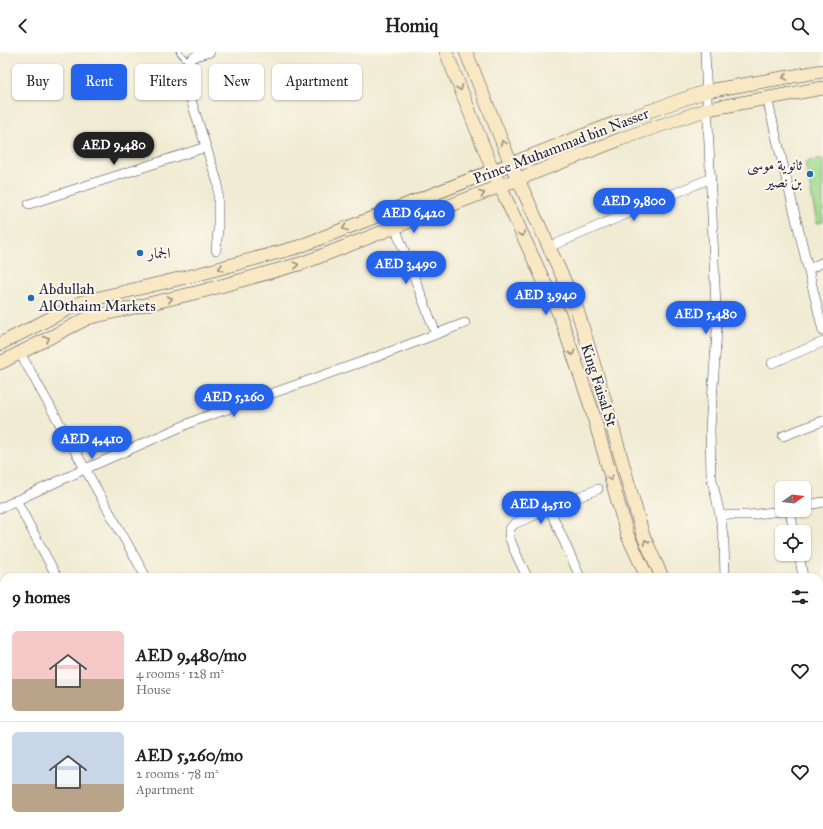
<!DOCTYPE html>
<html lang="en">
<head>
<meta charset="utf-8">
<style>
	:root { --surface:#fff; --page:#f2f2f2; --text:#222; --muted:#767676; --line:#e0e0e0; --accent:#2563eb }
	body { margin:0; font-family:"IM FELL Great Primer",Amiri,serif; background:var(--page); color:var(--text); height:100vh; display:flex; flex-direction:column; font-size:15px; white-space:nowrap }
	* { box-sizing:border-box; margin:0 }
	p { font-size:13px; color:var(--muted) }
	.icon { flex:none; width:22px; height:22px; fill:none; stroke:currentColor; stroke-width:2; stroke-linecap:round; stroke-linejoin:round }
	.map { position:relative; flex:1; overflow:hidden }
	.drawer { position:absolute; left:0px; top:521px; width:823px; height:256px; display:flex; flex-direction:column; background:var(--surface); border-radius:12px 12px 0 0; box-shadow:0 1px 3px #0004 }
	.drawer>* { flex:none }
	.guide { position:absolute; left:12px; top:12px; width:400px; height:36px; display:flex; gap:8px }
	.needle { width:26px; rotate:76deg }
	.tools { position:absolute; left:775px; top:429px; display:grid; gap:8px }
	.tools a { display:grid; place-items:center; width:36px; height:36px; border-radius:6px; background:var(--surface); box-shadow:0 1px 3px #0004; font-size:20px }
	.price { position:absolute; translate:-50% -34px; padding:0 9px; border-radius:14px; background:var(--accent); color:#fff; font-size:13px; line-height:26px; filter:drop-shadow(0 1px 2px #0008) }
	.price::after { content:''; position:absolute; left:50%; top:24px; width:12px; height:9px; margin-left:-6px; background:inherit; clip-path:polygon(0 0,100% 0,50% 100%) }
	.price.current { background:#222; color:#fff }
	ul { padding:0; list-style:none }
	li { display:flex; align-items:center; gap:12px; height:100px; padding:0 12px }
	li+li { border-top:1px solid var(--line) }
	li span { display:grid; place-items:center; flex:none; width:112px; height:80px; border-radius:6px; color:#555 }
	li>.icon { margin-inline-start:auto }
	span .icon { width:48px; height:48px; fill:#fffc; stroke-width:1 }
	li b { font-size:17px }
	h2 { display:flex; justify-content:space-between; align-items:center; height:48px; padding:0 12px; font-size:17px }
	.pill { padding:0 14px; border-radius:6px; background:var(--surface); box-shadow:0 1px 3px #0004; font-size:14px; line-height:36px }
	.pill.current { background:var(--accent); color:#fff }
	header { display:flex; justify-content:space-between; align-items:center; height:52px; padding:0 12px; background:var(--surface); font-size:18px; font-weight:800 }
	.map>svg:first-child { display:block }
	.green { fill:#a1dc90; stroke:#627f66 }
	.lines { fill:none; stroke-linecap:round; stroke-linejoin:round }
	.lane-casing { stroke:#414052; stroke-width:6 }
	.street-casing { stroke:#414052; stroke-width:10 }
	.secondary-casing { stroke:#414052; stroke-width:14 }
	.lane { stroke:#fff; stroke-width:4.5 }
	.street { stroke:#fff; stroke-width:9 }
	.secondary { stroke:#f8e8c3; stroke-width:13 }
	.oneway { stroke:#988f86 }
	.poi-dot { fill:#1f6fb2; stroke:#fbf7ec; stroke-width:1.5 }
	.labels { text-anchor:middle; stroke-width:4; stroke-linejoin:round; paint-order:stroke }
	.street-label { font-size:15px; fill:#22223b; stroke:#fbf7ec }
	.poi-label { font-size:15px; fill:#22223b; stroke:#fbf7ec; text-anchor:start }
</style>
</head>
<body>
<header><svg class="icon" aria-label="back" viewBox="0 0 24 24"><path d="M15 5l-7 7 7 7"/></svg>Homiq<svg class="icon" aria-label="search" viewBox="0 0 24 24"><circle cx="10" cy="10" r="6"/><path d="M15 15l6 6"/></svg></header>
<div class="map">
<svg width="823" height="777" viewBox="0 0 823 777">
	<rect width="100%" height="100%" fill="#fbf7ec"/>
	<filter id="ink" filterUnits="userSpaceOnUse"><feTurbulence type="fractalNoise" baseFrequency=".025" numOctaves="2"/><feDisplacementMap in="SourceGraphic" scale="8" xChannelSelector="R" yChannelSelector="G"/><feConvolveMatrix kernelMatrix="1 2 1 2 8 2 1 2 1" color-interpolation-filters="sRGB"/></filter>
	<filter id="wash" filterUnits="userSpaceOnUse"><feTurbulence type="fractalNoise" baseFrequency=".012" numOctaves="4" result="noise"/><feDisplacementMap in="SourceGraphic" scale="16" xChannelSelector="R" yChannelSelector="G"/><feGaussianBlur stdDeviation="0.9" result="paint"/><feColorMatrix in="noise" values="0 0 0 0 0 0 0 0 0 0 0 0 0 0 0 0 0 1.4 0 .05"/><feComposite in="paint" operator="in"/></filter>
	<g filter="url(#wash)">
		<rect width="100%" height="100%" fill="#f0ebd2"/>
		<g class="green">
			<polygon points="823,107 823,170 817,171 805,110"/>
			<polygon points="144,773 288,773 290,777 146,777"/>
		</g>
	</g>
	<g filter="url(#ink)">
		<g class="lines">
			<g class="lane-casing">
				<polyline id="lane" points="179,0 188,10"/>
			</g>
			<g class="street-casing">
				<g id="street">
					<path d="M210,0c-20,4 -24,8 -25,29l33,103v46l-2,20"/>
					<polyline points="705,0 717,279 710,376 711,423 720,463 724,490 725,525"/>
					<polyline points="767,46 823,279"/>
					<polyline points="29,152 206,95"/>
					<polyline points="395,175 436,282"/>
					<polyline points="549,195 711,126"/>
					<polyline points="809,217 823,210"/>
					<polyline points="20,301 146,525"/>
					<polyline points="772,311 823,290"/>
					<polyline points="783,384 823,369"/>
					<polyline points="16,448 57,525"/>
					<polyline points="804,454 823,450"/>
					<polyline points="0,456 85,417 199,367 387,301 465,271"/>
					<polyline points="550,458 580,525"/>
					<polyline points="790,458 794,480"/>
					<polyline points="720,463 750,463 788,458"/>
					<polyline points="799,502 803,525"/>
					<path d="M527,525c-4,-10 -19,-36 -18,-45 0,-4 3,-5 5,-8l84,-35"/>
					<polyline points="819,594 823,610"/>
					<polyline points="0,597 4,604"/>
					<polyline points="0,635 4,633"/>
					<polyline points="0,738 4,744"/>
					<polyline points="21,773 23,777"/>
				</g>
			</g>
			<g class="secondary-casing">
				<g id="secondary">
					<polyline points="446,0 493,119 560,264 591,355 627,482 647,525"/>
					<polyline points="466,0 511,112 576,254 606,352 643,483 662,525"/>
					<polyline points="0,292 82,250 199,222 298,195 615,71 707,39 823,19"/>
					<polyline points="0,311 88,266 203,239 303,211 621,87 708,57 823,36"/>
					<polyline points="786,773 788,777"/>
					<polyline points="802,773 805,777"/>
				</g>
			</g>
			<use href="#lane" class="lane"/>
			<use href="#street" class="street"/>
			<use href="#secondary" class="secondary"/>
		</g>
		<defs><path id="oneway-chevron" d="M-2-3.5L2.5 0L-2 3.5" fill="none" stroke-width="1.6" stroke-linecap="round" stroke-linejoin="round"/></defs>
		<g class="oneway">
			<use href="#oneway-chevron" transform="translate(785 25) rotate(170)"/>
			<use href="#oneway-chevron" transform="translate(460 36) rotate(68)"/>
			<use href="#oneway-chevron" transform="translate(503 91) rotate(-112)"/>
			<use href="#oneway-chevron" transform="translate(482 142) rotate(-21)"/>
			<use href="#oneway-chevron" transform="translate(345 176) rotate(159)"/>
			<use href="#oneway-chevron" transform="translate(522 182) rotate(65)"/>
			<use href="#oneway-chevron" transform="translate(296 213) rotate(-15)"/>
			<use href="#oneway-chevron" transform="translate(221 216) rotate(165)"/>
			<use href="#oneway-chevron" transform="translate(170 247) rotate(-13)"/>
			<use href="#oneway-chevron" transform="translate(47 287) rotate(-27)"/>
			<use href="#oneway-chevron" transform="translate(572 301) rotate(71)"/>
			<use href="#oneway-chevron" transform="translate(610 426) rotate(75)"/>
			<use href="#oneway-chevron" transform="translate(646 490) rotate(-113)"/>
		</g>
	</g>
	<g class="poi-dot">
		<circle cx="810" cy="122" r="4"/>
		<circle cx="140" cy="201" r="4"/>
		<circle cx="31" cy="246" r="4"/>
	</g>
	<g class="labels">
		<g class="street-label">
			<text transform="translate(561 94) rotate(-21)" y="5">Prince Muhammad bin Nasser</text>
			<text transform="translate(599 333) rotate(72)" y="5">King Faisal St</text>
		</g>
		<g class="poi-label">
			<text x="802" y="118" text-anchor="end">ثانوية موسى<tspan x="802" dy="17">بن نصير</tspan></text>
			<text x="148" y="206">الجمار</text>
			<text x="39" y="242">Abdullah<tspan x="39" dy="17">AlOthaim Markets</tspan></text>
		</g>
	</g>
</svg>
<div class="tools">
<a><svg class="needle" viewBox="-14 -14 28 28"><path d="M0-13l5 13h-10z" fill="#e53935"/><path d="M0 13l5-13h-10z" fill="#767676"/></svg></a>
<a><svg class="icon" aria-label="locate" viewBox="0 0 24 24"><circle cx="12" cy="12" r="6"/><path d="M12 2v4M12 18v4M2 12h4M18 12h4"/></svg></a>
</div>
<b class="price current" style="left:114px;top:114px">AED 9,480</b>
<b class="price" style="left:634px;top:170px">AED 9,800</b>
<b class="price" style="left:414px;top:182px">AED 6,420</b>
<b class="price" style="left:406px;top:233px">AED 3,490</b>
<b class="price" style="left:546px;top:264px">AED 3,940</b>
<b class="price" style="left:706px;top:283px">AED 5,480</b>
<b class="price" style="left:234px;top:366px">AED 5,260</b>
<b class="price" style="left:92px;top:408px">AED 4,410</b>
<b class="price" style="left:541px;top:473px">AED 4,510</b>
<div class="guide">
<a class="pill">Buy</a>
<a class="pill current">Rent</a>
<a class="pill">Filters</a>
<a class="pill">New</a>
<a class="pill">Apartment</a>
</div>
<section class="drawer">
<h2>9 homes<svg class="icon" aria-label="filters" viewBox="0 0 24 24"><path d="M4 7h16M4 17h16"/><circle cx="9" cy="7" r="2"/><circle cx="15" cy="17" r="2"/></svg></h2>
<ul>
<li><span style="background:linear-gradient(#f6c9c9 60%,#b9a48a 0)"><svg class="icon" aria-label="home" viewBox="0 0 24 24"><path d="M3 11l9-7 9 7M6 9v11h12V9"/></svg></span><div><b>AED 9,480/mo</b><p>4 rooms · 128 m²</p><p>House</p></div><svg class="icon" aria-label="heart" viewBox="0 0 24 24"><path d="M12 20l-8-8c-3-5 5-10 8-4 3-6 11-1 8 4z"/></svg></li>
<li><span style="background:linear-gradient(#c9d6e8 65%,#b9a48a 0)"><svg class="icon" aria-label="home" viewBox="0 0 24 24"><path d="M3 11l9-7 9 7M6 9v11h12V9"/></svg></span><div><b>AED 5,260/mo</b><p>2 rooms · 78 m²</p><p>Apartment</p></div><svg class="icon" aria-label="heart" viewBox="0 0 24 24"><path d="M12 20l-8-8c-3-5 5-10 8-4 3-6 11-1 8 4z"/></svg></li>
</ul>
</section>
</div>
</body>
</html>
